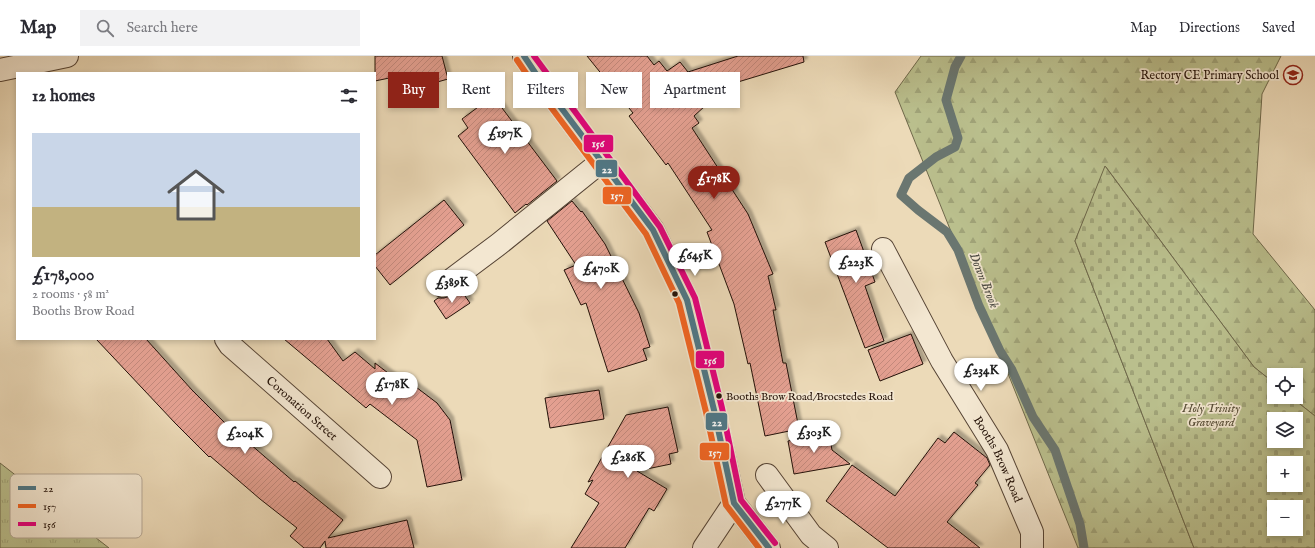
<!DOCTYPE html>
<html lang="en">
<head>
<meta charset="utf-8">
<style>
	:root { --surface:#fff; --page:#f2f2f3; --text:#2b2b33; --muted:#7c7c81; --line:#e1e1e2; --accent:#8f2418 }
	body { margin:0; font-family:"IM FELL English",serif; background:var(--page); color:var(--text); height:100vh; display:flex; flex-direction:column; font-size:15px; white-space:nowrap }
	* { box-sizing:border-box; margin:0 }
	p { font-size:13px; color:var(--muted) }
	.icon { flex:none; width:22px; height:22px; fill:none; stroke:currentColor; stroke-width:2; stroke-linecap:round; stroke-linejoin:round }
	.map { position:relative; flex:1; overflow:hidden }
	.drawer { position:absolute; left:16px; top:16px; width:360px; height:268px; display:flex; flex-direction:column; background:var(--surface); border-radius:0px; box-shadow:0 2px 6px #0003 }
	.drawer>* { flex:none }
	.top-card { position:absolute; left:388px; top:16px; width:380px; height:36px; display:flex; gap:8px }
	.tools { position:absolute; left:1267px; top:312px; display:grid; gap:8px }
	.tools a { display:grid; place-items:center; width:36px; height:36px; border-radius:0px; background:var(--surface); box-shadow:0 2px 6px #0003; font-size:20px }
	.price { position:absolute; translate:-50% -34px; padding:0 9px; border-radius:14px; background:#fff; color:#222; font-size:13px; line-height:26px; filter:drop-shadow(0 1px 2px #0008) }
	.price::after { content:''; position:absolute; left:50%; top:24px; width:12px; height:9px; margin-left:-6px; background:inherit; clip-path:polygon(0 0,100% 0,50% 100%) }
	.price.on { background:var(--accent); color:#fff }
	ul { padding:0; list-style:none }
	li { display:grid; align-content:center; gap:8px; height:212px; padding:0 16px }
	li span { display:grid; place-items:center; height:124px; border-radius:0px; color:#555 }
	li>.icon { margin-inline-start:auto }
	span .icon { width:72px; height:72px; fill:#fffc; stroke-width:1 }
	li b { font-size:17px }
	h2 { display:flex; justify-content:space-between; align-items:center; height:48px; padding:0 16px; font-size:17px }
	.pill { padding:0 14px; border-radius:0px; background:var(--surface); box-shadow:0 2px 6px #0003; font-size:14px; line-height:36px }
	.pill.on { background:var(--accent); color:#fff }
	header { display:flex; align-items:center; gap:24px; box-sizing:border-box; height:56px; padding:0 20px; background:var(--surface); border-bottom:1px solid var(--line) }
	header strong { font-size:19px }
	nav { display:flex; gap:22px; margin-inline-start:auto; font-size:14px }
	.search { width:280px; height:36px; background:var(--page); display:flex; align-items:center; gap:10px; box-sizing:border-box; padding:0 14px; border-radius:0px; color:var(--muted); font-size:15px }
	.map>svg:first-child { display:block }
	.grass { fill:url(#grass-tufts); stroke:#6e684a }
	.forest { fill:url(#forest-firs); stroke:#6e684a }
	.cemetery { fill:url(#cemetery-stones); stroke:#6e684a; fill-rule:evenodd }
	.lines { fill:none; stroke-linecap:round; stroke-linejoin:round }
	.stream { stroke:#6a7670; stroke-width:9 }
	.building { fill:url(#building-hatch); stroke:#231108; filter:url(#shadow) }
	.minor-casing { stroke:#554334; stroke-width:24 }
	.minor { stroke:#f3e7d1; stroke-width:22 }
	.bus-1-casing { stroke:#f3e7d1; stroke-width:9 }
	.bus-2-casing { stroke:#f3e7d1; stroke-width:9 }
	.bus-3-casing { stroke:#f3e7d1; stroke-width:9 }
	.bus-1 { stroke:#4e7888; stroke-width:6 }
	.bus-2 { stroke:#f26522; stroke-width:6 }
	.bus-3 { stroke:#e5007d; stroke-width:6 }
	.bus-dot { fill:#231108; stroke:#f3e7d1; stroke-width:1.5 }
	.labels { text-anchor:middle; stroke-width:3.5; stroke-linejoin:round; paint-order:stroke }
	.bus-label { font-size:11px; fill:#231108; stroke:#f3e7d1; text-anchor:start }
	.poi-label { font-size:12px; fill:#231108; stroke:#f3e7d1; text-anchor:end }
	.street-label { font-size:12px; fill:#231108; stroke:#f3e7d1 }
	.park-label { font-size:12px; font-style:italic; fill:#584e37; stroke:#f3e7d1 }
	.water-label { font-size:13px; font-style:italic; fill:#4d4c45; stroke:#f3e7d1 }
	.key { fill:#f3e7d1; stroke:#b5a795; stroke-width:1 }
	.key-label { font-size:11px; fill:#231108 }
	.line-badge { stroke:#f3e7d1; stroke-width:1.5 }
	.badge-label { font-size:11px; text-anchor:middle; font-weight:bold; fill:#fff }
</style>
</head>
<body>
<header>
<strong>Map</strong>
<div class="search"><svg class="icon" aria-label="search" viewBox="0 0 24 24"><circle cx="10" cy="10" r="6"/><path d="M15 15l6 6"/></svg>Search here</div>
<nav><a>Map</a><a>Directions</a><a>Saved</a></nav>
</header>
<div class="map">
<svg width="1315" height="492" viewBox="0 0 1315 492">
	<defs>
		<pattern id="grass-tufts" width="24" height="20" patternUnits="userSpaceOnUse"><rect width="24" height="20" fill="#babf8d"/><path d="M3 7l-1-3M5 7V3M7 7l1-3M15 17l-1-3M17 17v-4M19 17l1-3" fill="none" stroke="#a0a378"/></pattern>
		<pattern id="forest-firs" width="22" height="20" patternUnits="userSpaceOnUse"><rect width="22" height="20" fill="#babf8d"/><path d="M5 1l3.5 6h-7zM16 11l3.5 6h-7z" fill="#a0a378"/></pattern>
		<pattern id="cemetery-stones" width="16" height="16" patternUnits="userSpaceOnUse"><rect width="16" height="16" fill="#babf8d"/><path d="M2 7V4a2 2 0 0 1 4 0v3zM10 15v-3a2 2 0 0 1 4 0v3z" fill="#a0a378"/></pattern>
		<pattern id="building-hatch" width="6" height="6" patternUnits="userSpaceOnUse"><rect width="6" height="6" fill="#e4a091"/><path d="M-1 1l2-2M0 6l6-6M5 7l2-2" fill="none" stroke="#c3897c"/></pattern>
		<filter id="shadow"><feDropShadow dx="3.5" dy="-3.5" stdDeviation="1" flood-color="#0004"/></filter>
	</defs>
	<rect width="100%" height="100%" fill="#ecdab8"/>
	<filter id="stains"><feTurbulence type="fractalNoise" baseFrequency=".005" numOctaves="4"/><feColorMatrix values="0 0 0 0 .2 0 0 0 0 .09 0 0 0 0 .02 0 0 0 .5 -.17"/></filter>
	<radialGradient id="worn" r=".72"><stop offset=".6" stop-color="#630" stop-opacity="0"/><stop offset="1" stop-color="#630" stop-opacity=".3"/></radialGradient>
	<polygon class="grass" points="0,407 109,492 0,492"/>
	<polygon class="forest" points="921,0 1281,0 1262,38 1253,178 1315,254 1315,360 1291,341 1296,341 1296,319 1274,319 1274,327 1254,311 1106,111 1075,185 1194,492 1078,492 895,36"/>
	<path class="cemetery" d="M1105,110l149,201 20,16v14h17l24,19v132h-121l-119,-307zM1274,363h22v22h-22zM1274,407h22v22h-22zM1274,451h22v22h-22z"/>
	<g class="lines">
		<polyline class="stream" points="961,0 955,11 946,44 958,82 955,91 936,101 909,122 901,139 918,154 947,176 958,194 979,250 1000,295 1012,314 1033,361 1055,394 1080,468 1084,492"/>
	</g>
	<g class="building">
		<polygon points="375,0 442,0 448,23 398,37 394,21 375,25"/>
		<polygon points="587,0 647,0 654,9 659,5 667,15 680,6 688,16 738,0 803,0 804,6 728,29 694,60 699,67 692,72 748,158 773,218 768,220 776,254 773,254 783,307 786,307 799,373 765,380 750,307 748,308 734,248 707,176 712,174 668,107 666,109 629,60 633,57"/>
		<polygon points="493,40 557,125 527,149 526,148 515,157 458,80 468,72 462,63"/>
		<polygon points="444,144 464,169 390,229 375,210 375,199"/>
		<polygon points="572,145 581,156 582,155 605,188 639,257 650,291 643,293 647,304 608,316 586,247 581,249 564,214 576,209 547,165"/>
		<polygon points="856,174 875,226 865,230 884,285 865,292 825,186"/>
		<polygon points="460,233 470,247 446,263 434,245 438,242 444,242 450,240"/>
		<polygon points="911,278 923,308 880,325 868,294"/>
		<polygon points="96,283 146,283 192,334 240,382 242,381 294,426 295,425 343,464 328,482 407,464 414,492 326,492 325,485 320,492 304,492 290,480 297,472 260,443 210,400 209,401 175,367"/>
		<polygon points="284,283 327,283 343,305 355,296 375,313 375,307 409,333 412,328 437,347 450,364 462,424 427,431 417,384 370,348 366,352"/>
		<polygon points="599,334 604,363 550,372 545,342"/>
		<polygon points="668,351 678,396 669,398 671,408 637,415 667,433 654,455 649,452 625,492 571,492 599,447 585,438 593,424 588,426 626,359"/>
		<polygon points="954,376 987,402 990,409 975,427 978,429 947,466 980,492 888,492 826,445 852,409 895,440 938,382 945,387"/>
		<polygon points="829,377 832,394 850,408 794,418 788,385"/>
	</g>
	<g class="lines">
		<g class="minor-casing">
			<g id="minor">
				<polyline points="524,0 538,21 653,174 687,244 714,354 734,447 769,492"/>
				<polyline points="0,14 67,0"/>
				<path id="s1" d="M883,193l59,112 55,89 35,82v16"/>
				<polyline points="443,230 499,188 602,105"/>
				<path id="s2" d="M226,283l4,6 150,132"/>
				<polyline points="767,419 811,479 827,492"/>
				<polyline points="704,492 734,447"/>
			</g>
		</g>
		<use href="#minor" class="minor"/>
		<g class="bus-1-casing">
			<polyline id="bus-1" points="524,0 538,21 653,174 687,244 714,354 734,447 769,492"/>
		</g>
		<g class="bus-2-casing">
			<polyline id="bus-2" points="517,4 532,26 646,178 679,247 706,356 726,449 759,492"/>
		</g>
		<g class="bus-3-casing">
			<polyline id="bus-3" points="534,0 660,171 695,242 722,352 741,444 775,487"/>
		</g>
		<use href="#bus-1" class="bus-1"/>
		<use href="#bus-2" class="bus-2"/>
		<use href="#bus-3" class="bus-3"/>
	</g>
	<defs>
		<g id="school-ring" transform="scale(1)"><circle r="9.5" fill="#f3e7d1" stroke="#8f2418" stroke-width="1.5"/><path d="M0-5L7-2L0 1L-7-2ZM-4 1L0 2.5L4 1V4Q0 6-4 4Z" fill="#8f2418"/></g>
	</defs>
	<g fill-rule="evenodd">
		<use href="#school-ring" x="1293" y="19"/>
	</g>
	<g class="bus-dot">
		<circle cx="675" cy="238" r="3.5"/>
		<circle cx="719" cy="340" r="3.5"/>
	</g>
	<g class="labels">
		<g class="bus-label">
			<text x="726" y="344">Booths Brow Road/Brocstedes Road</text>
		</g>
		<g class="poi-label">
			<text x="1279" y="23">Rectory CE Primary School</text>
		</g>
		<g class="street-label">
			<text dy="4" stroke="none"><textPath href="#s2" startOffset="103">Coronation Street</textPath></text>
			<text dy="4" stroke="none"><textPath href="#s1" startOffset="240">Booths Brow Road</textPath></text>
		</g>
		<g class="park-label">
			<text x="1211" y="356">Holy Trinity<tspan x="1211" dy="14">Graveyard</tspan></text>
		</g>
		<g class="water-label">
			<text transform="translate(985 224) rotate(68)" y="5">Down Brook</text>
		</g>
	</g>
	<rect x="10" y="418" width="132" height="64" rx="6" class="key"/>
	<rect x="18" y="430" width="18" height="4" fill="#4e7888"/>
	<rect x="18" y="448" width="18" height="4" fill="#f26522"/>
	<rect x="18" y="466" width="18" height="4" fill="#e5007d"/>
	<g class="key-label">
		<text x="43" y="436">22</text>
		<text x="43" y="454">157</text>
		<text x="43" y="472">156</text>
	</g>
	<g class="line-badge">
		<rect x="583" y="78" width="31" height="19" rx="4" fill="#e5007d"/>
		<rect x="595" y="103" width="23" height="19" rx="4" fill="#4e7888"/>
		<rect x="602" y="130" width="30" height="19" rx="4" fill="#f26522"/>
		<rect x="695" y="294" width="30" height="19" rx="4" fill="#e5007d"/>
		<rect x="705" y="356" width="23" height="19" rx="4" fill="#4e7888"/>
		<rect x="699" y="386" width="31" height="19" rx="4" fill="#f26522"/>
	</g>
	<g class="badge-label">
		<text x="598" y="91">156</text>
		<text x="607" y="117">22</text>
		<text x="617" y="143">157</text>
		<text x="710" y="308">156</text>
		<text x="717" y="370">22</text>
		<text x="715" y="400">157</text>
	</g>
	<rect width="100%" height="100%" filter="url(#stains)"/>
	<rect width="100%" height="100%" fill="url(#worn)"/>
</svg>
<div class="tools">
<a><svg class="icon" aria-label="locate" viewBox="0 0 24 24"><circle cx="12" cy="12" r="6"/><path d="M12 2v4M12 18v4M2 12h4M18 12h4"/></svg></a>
<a><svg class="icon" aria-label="layers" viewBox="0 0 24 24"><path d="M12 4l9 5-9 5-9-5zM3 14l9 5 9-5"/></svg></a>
<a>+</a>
<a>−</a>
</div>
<b class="price" style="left:505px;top:99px">£197K</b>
<b class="price on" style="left:714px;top:144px">£178K</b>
<b class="price" style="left:695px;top:221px">£645K</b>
<b class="price" style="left:856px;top:228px">£223K</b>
<b class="price" style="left:601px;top:234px">£470K</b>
<b class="price" style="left:452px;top:248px">£389K</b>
<b class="price" style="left:981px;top:336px">£234K</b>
<b class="price" style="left:392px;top:350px">£178K</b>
<b class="price" style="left:814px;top:398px">£303K</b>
<b class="price" style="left:245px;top:399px">£204K</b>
<b class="price" style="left:628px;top:423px">£286K</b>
<b class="price" style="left:783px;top:469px">£277K</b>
<div class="top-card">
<a class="pill on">Buy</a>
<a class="pill">Rent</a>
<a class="pill">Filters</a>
<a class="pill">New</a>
<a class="pill">Apartment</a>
</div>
<section class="drawer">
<h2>12 homes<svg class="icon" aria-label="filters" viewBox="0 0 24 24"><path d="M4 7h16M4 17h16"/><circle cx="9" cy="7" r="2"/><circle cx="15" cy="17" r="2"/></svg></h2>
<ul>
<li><span style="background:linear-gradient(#c9d6e8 60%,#c2b280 0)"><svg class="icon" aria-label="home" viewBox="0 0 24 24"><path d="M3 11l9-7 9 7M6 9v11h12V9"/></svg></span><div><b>£178,000</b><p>2 rooms · 58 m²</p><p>Booths Brow Road</p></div></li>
</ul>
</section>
</div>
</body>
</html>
